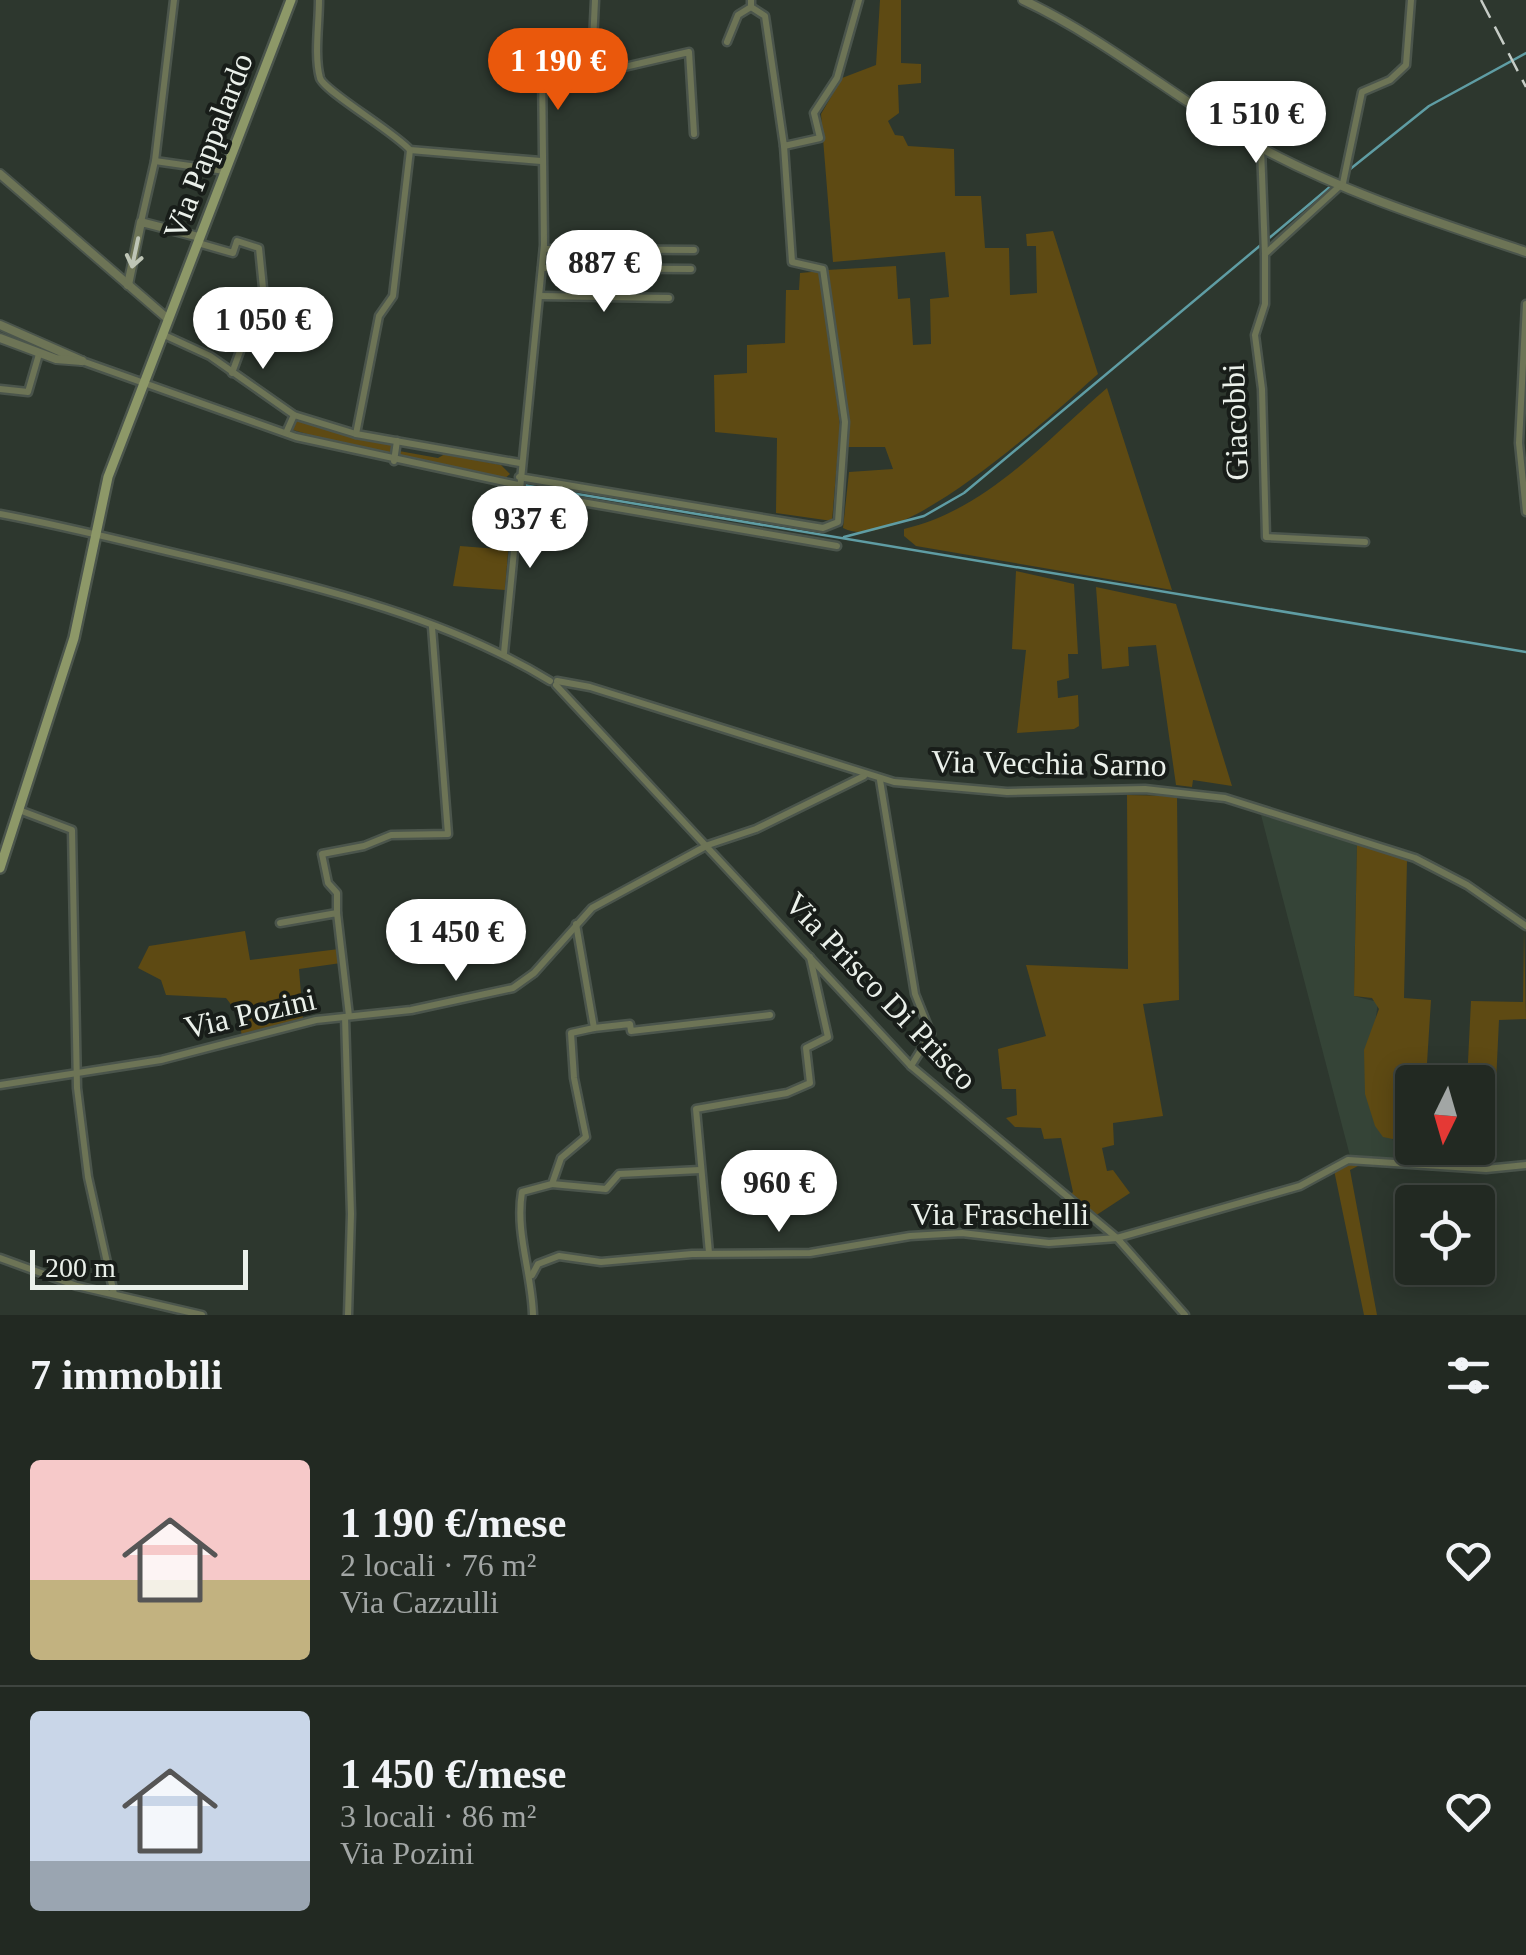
<!DOCTYPE html>
<html lang="it">
<head>
<meta charset="utf-8">
<style>
	:root { --surface:#222922; --page:#2e352f; --text:#f1f3f6; --muted:#a2a6a5; --line:#3f4540; --accent:#ea580c }
	body { margin:0; font-family:"Times New Roman",serif; background:var(--page); color:var(--text); height:100vh; display:flex; flex-direction:column; font-size:38px; white-space:nowrap }
	* { box-sizing:border-box; margin:0 }
	p { font-size:32px; color:var(--muted) }
	.icon { flex:none; width:55px; height:55px; fill:none; stroke:currentColor; stroke-width:2; stroke-linecap:round; stroke-linejoin:round }
	.map { position:relative; height:1315px; overflow:hidden }
	.details { display:flex; flex-direction:column; background:var(--surface); flex:1 }
	.details>* { flex:none }
	.needle { width:65px; rotate:185deg }
	.controls { position:absolute; left:1395px; top:1065px; display:grid; gap:20px }
	.controls a { display:grid; place-items:center; width:100px; height:100px; border-radius:10px; background:var(--surface); box-shadow:0 5px 25px #0003,0 0 0 2px var(--line); font-size:50px }
	.scale { position:absolute; left:30px; bottom:25px; width:218px; box-sizing:border-box; padding-left:10px; border:5px solid #eaf0ea; border-top:0; font-size:28px; line-height:35px; white-space:nowrap; color:#eaf0ea; -webkit-text-stroke:8px #181d19; paint-order:stroke }
	.price { position:absolute; translate:-50% -85px; padding:0 22px; border-radius:35px; background:#fff; color:#222; font-size:32px; line-height:65px; filter:drop-shadow(0 2px 5px #0008) }
	.price::after { content:''; position:absolute; left:50%; top:60px; width:30px; height:22px; margin-left:-15px; background:inherit; clip-path:polygon(0 0,100% 0,50% 100%) }
	.price.current { background:var(--accent); color:#fff }
	ul { padding:0; list-style:none }
	li { display:flex; align-items:center; gap:30px; height:250px; padding:0 30px }
	li+li { border-top:2px solid var(--line) }
	li span { display:grid; place-items:center; flex:none; width:280px; height:200px; border-radius:10px; color:#555 }
	li>.icon { margin-inline-start:auto }
	span .icon { width:120px; height:120px; fill:#fffc; stroke-width:1 }
	li b { font-size:42px }
	h2 { display:flex; justify-content:space-between; align-items:center; height:120px; padding:0 30px; font-size:42px }
	.map>svg:first-child { display:block }
	.built { fill:#354437 }
	.green { fill:#5e4a13 }
	.lines { fill:none; stroke-linecap:round; stroke-linejoin:round }
	.stream { stroke:#5f9da4; stroke-width:2.5 }
	.minor-casing { stroke:#4b554c; stroke-width:11 }
	.tertiary-casing { stroke:#4b554c; stroke-width:12 }
	.secondary-casing { stroke:#4b554c; stroke-width:14 }
	.minor { stroke:#6d7456; stroke-width:6 }
	.tertiary { stroke:#6d7456; stroke-width:8 }
	.secondary { stroke:#8d9868; stroke-width:9 }
	.rail { stroke:#c6ccc6; stroke-width:2.5; stroke-dasharray:20 10; stroke-linecap:butt }
	.oneway { stroke:#bec5b6 }
	.labels { text-anchor:middle; stroke-width:8; stroke-linejoin:round; paint-order:stroke }
	.street-label { font-size:32px; fill:#eaf0ea; stroke:#181d19 }
</style>
</head>
<body>
<div class="map">
<svg width="1526" height="1315" viewBox="0 0 1526 1315">
	<rect width="100%" height="100%" fill="#2d372e"/>
	<polygon class="built" points="1261,815 1357,844 1354,996 1378,1002 1375,1024 1393,1141 1407,1142 1406,1159 1350,1156"/>
	<g class="green">
		<path d="M880,0h21v63l20,1v19l-23,2 1,28 -11,8 7,14 8,1 5,10 46,3 1,47h26l4,52h24l1,47 27,-2 -1,-47h-9l-1,-12 27,-3 45,143c-42,37 -199,184 -255,154l6,-56 44,-3 -8,-22h-37l-21,-177 69,-4 2,33 12,-1 3,47 18,-1 -1,-45 19,-2 -4,-45 -112,10 -12,-148 21,-36 34,-13z"/>
		<polygon points="822,271 840,427 832,521 776,513 777,438 715,432 714,375 747,373 747,345 785,343 786,290 799,290 800,273"/>
		<path d="M1107,388l65,202 -256,-44 -12,-10v-7c84,-20 140,-87 203,-141z"/>
		<polygon points="297,420 392,445 390,457 293,430"/>
		<polygon points="399,451 438,458 445,454 501,465 510,474 504,479 398,459"/>
		<polygon points="499,539 509,540 505,590 453,586 460,546 498,549"/>
		<polygon points="1016,571 1074,584 1078,654 1068,654 1069,678 1057,681 1058,698 1078,695 1079,726 1074,729 1017,733 1026,650 1012,649"/>
		<polygon points="1096,587 1176,604 1232,786 1193,780 1192,787 1176,785 1156,645 1128,647 1129,666 1102,669"/>
		<polygon points="1127,795 1177,796 1179,1000 1143,1004 1163,1116 1113,1123 1114,1145 1102,1148 1107,1171 1113,1170 1130,1193 1095,1216 1070,1195 1073,1192 1061,1138 1044,1139 1041,1128 1015,1127 1006,1118 1017,1115 1016,1089 1002,1089 998,1049 1046,1036 1026,965 1128,969"/>
		<polygon points="1357,844 1407,860 1404,998 1431,1000 1426,1079 1467,1082 1412,1082 1407,1142 1383,1137 1375,1126 1365,1094 1364,1050 1379,1009 1372,998 1354,996"/>
		<polygon points="1524,929 1526,1019 1499,1020 1492,1166 1463,1163 1464,1148 1478,1148 1478,1082 1467,1082 1471,1001 1523,1002"/>
		<polygon points="245,931 250,960 339,949 341,963 299,969 303,1019 242,1036 237,1012 226,998 166,995 161,980 138,968 149,946"/>
		<polygon points="1348,1164 1360,1165 1350,1170 1377,1315 1364,1315 1334,1170"/>
	</g>
	<g class="lines">
		<g class="stream">
			<polyline points="1349,170 1429,106 1526,53"/>
			<polyline points="1268,239 1331,186"/>
			<polyline points="523,485 1526,652"/>
			<polyline points="844,537 924,516 964,493 1262,244"/>
		</g>
		<g class="minor-casing">
			<g id="minor">
				<path d="M319,0c0,24 -5,56 1,78 4,13 73,53 90,72l131,11"/>
				<polyline points="751,7 765,16 784,146 820,138 814,113 837,78 859,0"/>
				<polyline points="727,42 738,15 751,7 751,0"/>
				<polyline points="592,64 595,0"/>
				<polyline points="1261,148 1265,254"/>
				<polyline points="155,161 225,171"/>
				<polyline points="141,222 155,161 174,0"/>
				<polyline points="198,243 233,253 237,241 259,248 263,288 232,373"/>
				<polyline points="544,249 694,250"/>
				<polyline points="542,268 691,269"/>
				<polyline points="540,296 669,298"/>
				<polyline points="1526,304 1519,443 1526,512"/>
				<polyline points="162,334 210,356 294,415 356,434 520,463"/>
				<polyline points="82,361 296,437 518,485"/>
				<polyline points="0,389 28,392 39,354"/>
				<polyline points="286,433 294,415"/>
				<polyline points="356,434 379,316 393,296 410,150"/>
				<polyline points="394,461 397,441"/>
				<polyline points="519,477 823,528 838,522 845,422 823,269 792,262 784,146"/>
				<polyline points="517,502 553,497 837,546"/>
				<path d="M0,514c70,13 138,31 208,47 117,28 239,57 342,120"/>
				<polyline points="1365,542 1266,537 1262,389 1255,335 1265,304 1265,254 1343,183 1362,92 1390,80 1406,65 1411,0"/>
				<polyline points="504,653 544,245 542,66 620,68 689,52 694,134"/>
				<polyline points="557,681 590,687 894,782 1007,792 1145,789 1225,798 1415,858 1467,885 1526,926"/>
				<polyline points="556,685 911,1066 1117,1238 1185,1315"/>
				<polyline points="880,780 915,994 931,1034 911,1066"/>
				<polyline points="19,810 72,830 77,1088 88,1177 114,1294"/>
				<polyline points="337,913 337,893 328,883 322,854 364,846 391,835 448,834 432,627"/>
				<polyline points="280,923 337,913 349,1016"/>
				<polyline points="345,1017 351,1214 348,1315"/>
				<polyline points="594,1028 630,1024 631,1031 770,1015"/>
				<polyline points="0,1085 161,1060 316,1020 411,1010 513,988 534,973 592,908 708,845 756,829 864,776"/>
				<polyline points="552,1184 606,1189 619,1174 700,1170"/>
				<polyline points="709,1253 696,1109 787,1093 810,1083 806,1048 828,1037 810,957"/>
				<polyline points="0,1258 77,1286 202,1315"/>
				<polyline points="532,1275 538,1264 559,1256 601,1262 692,1254 810,1253 910,1236 962,1233 1049,1243 1117,1238 1300,1186 1348,1160 1486,1169 1526,1165"/>
				<path d="M533,1315c-1,-41 -18,-83 -11,-123l30,-8 9,-26 25,-21 -12,-59 -3,-45 23,-5 -18,-104"/>
			</g>
		</g>
		<g class="tertiary-casing">
			<g id="tertiary">
				<path d="M1023,0c83,39 153,99 233,145 83,46 180,77 270,107"/>
				<polyline points="0,174 168,319"/>
				<polyline points="128,285 141,222 199,237"/>
				<polyline points="0,325 82,361"/>
				<polyline points="0,338 56,359 82,361"/>
			</g>
		</g>
		<g class="secondary-casing">
			<polyline id="secondary" points="0,868 74,638 108,477 291,0"/>
		</g>
		<use href="#minor" class="minor"/>
		<use href="#tertiary" class="tertiary"/>
		<use href="#secondary" class="secondary"/>
		<polyline class="rail" points="1481,0 1526,87"/>
	</g>
	<defs><path id="oneway-shaft" d="M-6 0H5M1.5-3L5.5 0L1.5 3" fill="none" stroke-width="1.6" stroke-linecap="round" stroke-linejoin="round" transform="scale(2.5)"/></defs>
	<use class="oneway" href="#oneway-shaft" transform="translate(135 253) rotate(102)"/>
	<g class="labels">
		<g class="street-label">
			<text transform="translate(208 146) rotate(-69)" y="11">Via Pappalardo</text>
			<text transform="translate(1235 422) rotate(-92)" y="11">Giacobbi</text>
			<text transform="translate(1049 763) rotate(1)" y="11">Via Vecchia Sarno</text>
			<text transform="translate(881 991) rotate(46)" y="11">Via Prisco Di Prisco</text>
			<text transform="translate(250 1013) rotate(-13)" y="11">Via Pozini</text>
			<text x="1000" y="1225">Via Fraschelli</text>
		</g>
	</g>
</svg>
<div class="controls">
<a><svg class="needle" viewBox="-14 -14 28 28"><path d="M0-13l5 13h-10z" fill="#e53935"/><path d="M0 13l5-13h-10z" fill="#a2a6a5"/></svg></a>
<a><svg class="icon" aria-label="locate" viewBox="0 0 24 24"><circle cx="12" cy="12" r="6"/><path d="M12 2v4M12 18v4M2 12h4M18 12h4"/></svg></a>
</div>
<div class="scale">200 m</div>
<b class="price current" style="left:558px;top:113px">1 190 €</b>
<b class="price" style="left:1256px;top:166px">1 510 €</b>
<b class="price" style="left:604px;top:315px">887 €</b>
<b class="price" style="left:263px;top:372px">1 050 €</b>
<b class="price" style="left:530px;top:571px">937 €</b>
<b class="price" style="left:456px;top:984px">1 450 €</b>
<b class="price" style="left:779px;top:1235px">960 €</b>
</div>
<section class="details">
<h2>7 immobili<svg class="icon" aria-label="filters" viewBox="0 0 24 24"><path d="M4 7h16M4 17h16"/><circle cx="9" cy="7" r="2"/><circle cx="15" cy="17" r="2"/></svg></h2>
<ul>
<li><span style="background:linear-gradient(#f6c9c9 60%,#c2b280 0)"><svg class="icon" aria-label="home" viewBox="0 0 24 24"><path d="M3 11l9-7 9 7M6 9v11h12V9"/></svg></span><div><b>1 190 €/mese</b><p>2 locali · 76 m²</p><p>Via Cazzulli</p></div><svg class="icon" aria-label="heart" viewBox="0 0 24 24"><path d="M12 20l-8-8c-3-5 5-10 8-4 3-6 11-1 8 4z"/></svg></li>
<li><span style="background:linear-gradient(#c9d6e8 75%,#9aa5b1 0)"><svg class="icon" aria-label="home" viewBox="0 0 24 24"><path d="M3 11l9-7 9 7M6 9v11h12V9"/></svg></span><div><b>1 450 €/mese</b><p>3 locali · 86 m²</p><p>Via Pozini</p></div><svg class="icon" aria-label="heart" viewBox="0 0 24 24"><path d="M12 20l-8-8c-3-5 5-10 8-4 3-6 11-1 8 4z"/></svg></li>
</ul>
</section>
</body>
</html>
